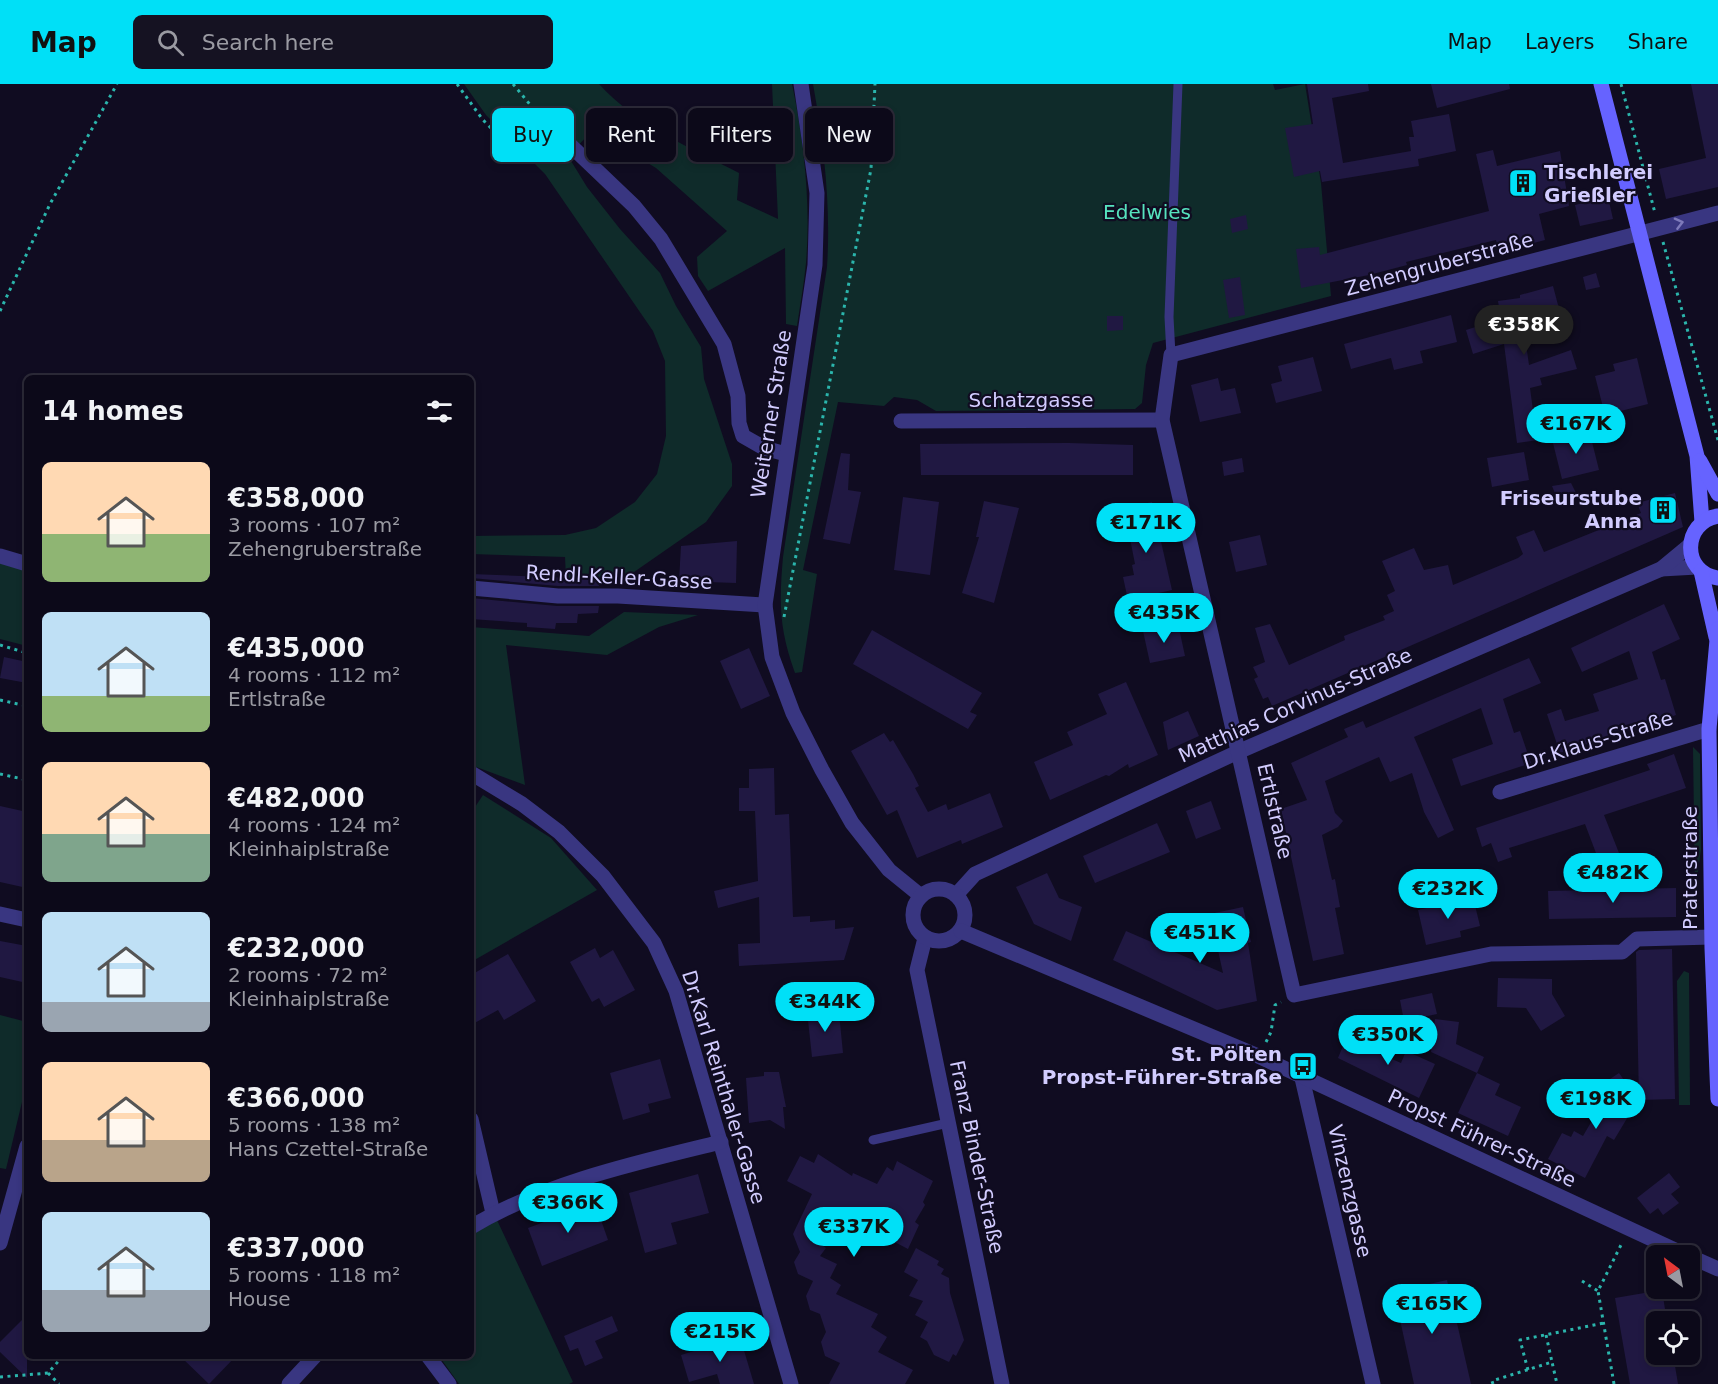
<!DOCTYPE html>
<html lang="en">
<head>
<meta charset="utf-8">
<style>
	:root { --surface:#0c0919; --page:#151222; --text:#f1f3f6; --muted:#9a9aa2; --line:#2c2a38; --accent:#00e0f7 }
	body { margin:0; font-family:"DejaVu Sans",sans-serif; background:var(--page); color:var(--text); height:100vh; display:flex; flex-direction:column; font-size:22px; white-space:nowrap }
	* { box-sizing:border-box; margin:0 }
	p { font-size:20px; color:var(--muted) }
	.icon { flex:none; width:33px; height:33px; fill:none; stroke:currentColor; stroke-width:2; stroke-linecap:round; stroke-linejoin:round }
	.map { position:relative; flex:1; overflow:hidden }
	.panel { position:absolute; left:24px; top:291px; width:450px; height:984px; display:flex; flex-direction:column; background:var(--surface); border-radius:9px; box-shadow:0 3px 9px #0003,0 0 0 2px var(--line) }
	.panel>* { flex:none }
	.top-card { position:absolute; left:492px; top:24px; width:570px; height:54px; display:flex; gap:12px }
	.needle { width:39px; rotate:328deg }
	.buttons { position:absolute; left:1646px; top:1161px; display:grid; gap:12px }
	.buttons a { display:grid; place-items:center; width:54px; height:54px; border-radius:9px; background:var(--surface); box-shadow:0 3px 9px #0003,0 0 0 2px var(--line); font-size:30px }
	.price { position:absolute; translate:-50% -51px; padding:0 14px; border-radius:21px; background:var(--accent); color:#111; font-size:20px; line-height:39px; filter:drop-shadow(0 2px 3px #0008) }
	.price::after { content:''; position:absolute; left:50%; top:36px; width:18px; height:14px; margin-left:-9px; background:inherit; clip-path:polygon(0 0,100% 0,50% 100%) }
	.price.current { background:#222; color:#fff }
	ul { padding:0; list-style:none }
	li { display:flex; align-items:center; gap:18px; height:150px; padding:0 18px }
	li span { display:grid; place-items:center; flex:none; width:168px; height:120px; border-radius:9px; color:#555 }
	li>.icon { margin-inline-start:auto }
	span .icon { width:72px; height:72px; fill:#fffc; stroke-width:1 }
	li b { font-size:26px }
	h2 { display:flex; justify-content:space-between; align-items:center; height:72px; padding:0 18px; font-size:26px }
	.pill { padding:0 21px; border-radius:9px; background:var(--surface); box-shadow:0 3px 9px #0003,0 0 0 2px var(--line); font-size:21px; line-height:54px }
	.pill.current { background:var(--accent); color:#111 }
	header { display:flex; align-items:center; gap:36px; box-sizing:border-box; height:84px; padding:0 30px; background:var(--accent); color:#111 }
	header strong { font-size:28px }
	nav { display:flex; gap:33px; margin-inline-start:auto; font-size:21px }
	.search { width:420px; height:54px; background:var(--page); display:flex; align-items:center; gap:15px; box-sizing:border-box; padding:0 21px; border-radius:9px; color:var(--muted); font-size:22px }
	.map>svg:first-child { display:block }
	.green { fill:#0f2b2a }
	.building { fill:#201842 }
	.lines { fill:none; stroke-linecap:round; stroke-linejoin:round }
	.path { stroke:#2bb5ac; stroke-width:3; stroke-dasharray:3 4.5; stroke-linecap:butt }
	.service { stroke:#393681; stroke-width:9 }
	.minor { stroke:#393681; stroke-width:15 }
	.tertiary { stroke:#393681; stroke-width:15 }
	.secondary { stroke:#6663ff; stroke-width:15 }
	.oneway { stroke:#7e7aba }
	.labels { text-anchor:middle; stroke-width:4.5; stroke-linejoin:round; paint-order:stroke }
	.poi-label { font-size:20px; font-weight:bold; fill:#d2ccff; stroke:#100c21; text-anchor:end }
	.park-label { font-size:20px; fill:#56e2be; stroke:#100c21 }
	.street-label { font-size:20px; fill:#d2ccff; stroke:#100c21 }
</style>
</head>
<body>
<header>
<strong>Map</strong>
<div class="search"><svg class="icon" aria-label="search" viewBox="0 0 24 24"><circle cx="10" cy="10" r="6"/><path d="M15 15l6 6"/></svg>Search here</div>
<nav><a>Map</a><a>Layers</a><a>Share</a></nav>
</header>
<div class="map">
<svg width="1718" height="1300" viewBox="0 0 1718 1300">
	<rect width="100%" height="100%" fill="#100c21"/>
	<g class="green">
		<path d="M464,0h135c37,41 92,64 140,89l-2,27 41,19 -6,-135h20c12,57 19,120 14,179 -2,21 -6,42 -9,63l-11,-2 -1,-76 -77,43 -10,-15 -1,-19 30,-26 -71,-63 -63,-38 -25,26 19,31 33,42 40,44 16,33 25,41 3,32 28,85v22l-26,36 -82,57 -58,-1 -1,-21 -94,-3v-18l94,-1 31,-7 39,-26 22,-28 9,-38 -1,-75 -12,-30 -108,-157 -59,-59z"/>
		<path d="M813,0h460l2,6 30,-6 16,99 10,113 -178,47 -7,22 -4,38 -7,6 -199,2 -19,-11 -23,-3 -10,9 -46,-4 -35,168 14,4 -15,98 -7,1c-16,-44 -16,-70 -12,-116l44,-290c4,-61 -3,-122 -14,-183z"/>
		<polygon points="0,479 27,487 27,562 0,555"/>
		<polygon points="624,528 698,531 659,543 607,571 506,561 525,701 471,681 471,543 589,552"/>
		<polygon points="1693,663 1700,670 1701,765 1695,810"/>
		<polygon points="483,711 551,754 597,806 471,878 471,729"/>
		<polygon points="1684,887 1689,889 1690,1021 1679,1021 1677,897"/>
		<polygon points="0,931 27,938 27,997 6,1085 0,1084"/>
		<polygon points="497,1136 573,1298 569,1300 459,1300 439,1272 471,1272 471,1151"/>
	</g>
	<g class="building">
		<polygon points="1307,0 1368,0 1369,7 1332,14 1343,79 1411,67 1409,53 1414,53 1411,37 1449,30 1456,67 1418,75 1419,82 1322,98 1320,87 1294,93 1285,44 1313,40"/>
		<polygon points="1431,0 1509,0 1510,5 1437,24"/>
		<polygon points="1691,0 1718,0 1718,103 1666,115 1659,85 1706,74"/>
		<polygon points="1493,66 1497,82 1560,67 1569,122 1539,130 1545,156 1499,168 1496,156 1406,178 1407,181 1369,191 1301,204 1296,165 1319,163 1320,171 1489,127 1476,70"/>
		<polygon points="1608,113 1613,135 1580,142 1575,121"/>
		<polygon points="1246,131 1248,145 1232,149 1230,135"/>
		<polygon points="1596,189 1600,203 1586,206 1583,193"/>
		<polygon points="1240,193 1245,231 1229,234 1223,196"/>
		<polygon points="1553,202 1562,236 1524,246 1529,281 1571,266 1577,285 1540,294 1542,301 1530,304 1534,334 1551,332 1554,354 1517,359 1504,260 1473,270 1466,246 1501,235 1498,217 1520,214 1520,211"/>
		<polygon points="1451,231 1457,258 1420,267 1423,279 1394,286 1391,274 1351,285 1344,260"/>
		<polygon points="1107,232 1123,232 1123,246 1107,247"/>
		<polygon points="1313,273 1322,307 1276,319 1271,300 1282,297 1278,282"/>
		<polygon points="1637,274 1648,320 1605,331 1595,292 1615,287 1613,280"/>
		<polygon points="1218,294 1221,307 1235,304 1241,329 1200,338 1191,301"/>
		<polygon points="1589,346 1599,386 1562,395 1552,355"/>
		<polygon points="1069,359 1133,361 1133,391 921,391 920,360"/>
		<polygon points="1524,368 1529,396 1492,403 1487,374"/>
		<polygon points="841,369 850,370 848,406 861,408 850,460 823,455"/>
		<polygon points="1242,374 1244,388 1224,392 1222,378"/>
		<polygon points="1571,399 1577,411 1559,419 1552,402"/>
		<polygon points="1675,409 1683,443 1272,622 1268,613 1263,615 1254,595 1258,593 1253,583 1265,578 1255,544 1270,540 1289,581 1345,556 1344,552 1385,536 1383,532 1394,527 1387,511 1395,507 1382,477 1414,464 1424,486 1448,481 1453,501 1518,474 1523,470 1516,453 1534,446 1544,468 1641,429 1637,419"/>
		<polygon points="903,413 939,418 930,491 894,486"/>
		<polygon points="984,417 1019,424 994,519 962,509 979,453 976,453"/>
		<polygon points="1152,418 1172,506 1128,516 1123,493 1134,491 1132,481 1135,480 1124,424"/>
		<polygon points="1260,451 1267,481 1236,488 1229,458"/>
		<polygon points="737,457 736,499 679,497 681,462"/>
		<polygon points="471,490 599,495 599,502 558,502 471,494"/>
		<polygon points="471,514 557,522 599,522 598,529 578,530 577,539 556,539 555,545 527,543 527,539 471,535"/>
		<polygon points="1664,520 1680,555 1652,568 1661,596 1665,595 1676,631 1560,669 1547,630 1561,625 1565,637 1599,627 1593,610 1638,595 1629,567 1582,588 1571,564"/>
		<polygon points="1178,540 1185,572 1150,579 1143,547"/>
		<polygon points="872,546 982,609 970,628 977,631 968,645 853,580"/>
		<polygon points="749,564 770,612 741,625 720,577"/>
		<polygon points="4,573 27,578 27,599 0,594"/>
		<polygon points="1529,574 1541,599 1503,615 1514,649 1520,647 1531,679 1461,702 1452,675 1493,660 1481,624 1414,653 1454,746 1438,754 1424,728 1412,689 1390,698 1379,673 1325,697 1335,729 1343,737 1338,743 1322,751 1332,796 1335,795 1340,823 1335,824 1344,870 1313,877 1281,725 1307,716 1291,679 1348,653 1344,645 1363,637 1366,644"/>
		<polygon points="1126,598 1158,671 1129,684 1128,680 1109,692 1106,691 1050,716 1034,678 1073,661 1067,648 1107,630 1098,610"/>
		<polygon points="1188,627 1199,652 1168,666 1163,638"/>
		<polygon points="884,649 890,658 893,656 913,690 919,702 915,704 928,728 946,720 948,726 990,709 1003,743 962,760 961,756 917,774 897,726 887,731 851,667"/>
		<polygon points="1674,670 1686,704 1604,731 1619,769 1599,777 1585,740 1509,764 1512,773 1498,778 1491,759 1482,763 1476,744 1650,686 1647,680"/>
		<polygon points="774,684 775,731 789,730 793,833 810,832 810,838 835,836 835,845 854,843 844,876 739,882 738,860 760,859 759,813 718,824 714,807 758,797 755,727 739,727 739,704 749,704 749,685"/>
		<polygon points="1211,717 1221,745 1196,755 1186,727"/>
		<polygon points="0,722 27,728 27,804 0,798"/>
		<polygon points="1157,739 1170,768 1095,799 1083,772"/>
		<polygon points="1047,789 1059,814 1082,823 1071,857 1034,840 1016,803"/>
		<polygon points="1676,804 1676,833 1549,835 1548,807"/>
		<polygon points="1473,813 1480,842 1460,847 1461,853 1426,861 1418,826"/>
		<polygon points="1243,823 1251,858 1248,859 1257,917 1217,926 1113,876 1126,847 1223,889 1210,830"/>
		<polygon points="0,857 27,862 27,899 0,893"/>
		<polygon points="595,864 600,874 613,866 635,906 604,923 599,914 592,918 570,878"/>
		<polygon points="1672,865 1675,1015 1639,1016 1636,868 1639,866"/>
		<polygon points="508,870 536,917 504,936 498,926 471,941 471,891"/>
		<polygon points="1498,894 1552,895 1552,910 1565,932 1541,947 1526,924 1497,923"/>
		<polygon points="1432,909 1437,930 1404,937 1400,916"/>
		<polygon points="825,925 825,930 839,929 843,969 812,973 807,927"/>
		<polygon points="1435,935 1459,938 1456,960 1484,973 1477,989 1431,968"/>
		<polygon points="1348,950 1373,962 1371,966 1401,979 1406,967 1435,980 1419,1014 1338,974"/>
		<polygon points="660,975 671,1014 648,1020 650,1028 623,1036 610,989"/>
		<polygon points="764,988 779,988 786,1023 783,1023 785,1045 770,1036 749,1039 746,994 764,992"/>
		<polygon points="1477,989 1500,1000 1495,1011 1521,1023 1508,1052 1458,1029"/>
		<polygon points="1619,989 1638,1016 1614,1056 1607,1052 1585,1094 1548,1075 1562,1049 1571,1053 1574,1047 1583,1052 1611,1004 1607,997"/>
		<polygon points="818,1070 852,1092 853,1089 877,1100 887,1083 893,1087 897,1077 933,1097 923,1118 925,1121 915,1138 919,1141 908,1165 837,1128 819,1159 826,1164 820,1172 837,1180 830,1194 841,1201 836,1210 878,1230 871,1243 887,1253 878,1268 913,1286 905,1300 829,1300 840,1279 825,1272 821,1258 826,1248 820,1230 810,1226 806,1212 813,1197 798,1190 794,1178 800,1168 793,1150 812,1110 787,1097 800,1072 814,1079"/>
		<polygon points="1669,1089 1680,1103 1671,1110 1679,1119 1663,1131 1658,1124 1650,1130 1637,1114"/>
		<polygon points="698,1090 709,1129 671,1139 677,1160 645,1169 629,1109"/>
		<polygon points="595,1119 608,1156 542,1182 528,1144"/>
		<polygon points="916,1164 939,1177 937,1181 944,1185 941,1190 949,1194 950,1209 964,1256 956,1272 953,1270 949,1278 934,1271 927,1257 920,1253 928,1238 915,1231 923,1217 909,1212 918,1196 904,1188"/>
		<polygon points="1447,1196 1471,1300 1414,1300 1394,1208"/>
		<polygon points="1662,1206 1667,1238 1656,1238 1656,1270 1673,1270 1678,1300 1630,1300 1615,1214"/>
		<polygon points="27,1231 27,1294 0,1268 0,1258"/>
		<polygon points="612,1232 618,1247 595,1257 603,1274 585,1282 578,1264 570,1267 564,1252"/>
		<polygon points="740,1253 754,1300 720,1300 717,1290 689,1298 681,1271"/>
		<polygon points="180,1272 236,1272 209,1300"/>
	</g>
	<g class="lines">
		<g class="path">
			<polyline points="457,0 483,36 513,66"/>
			<polyline points="513,0 537,29"/>
			<polyline points="1621,0 1655,129"/>
			<polyline points="1663,158 1718,356"/>
			<polyline points="0,227 50,120 117,0"/>
			<polyline points="784,533 871,85 875,0"/>
			<polyline points="0,561 27,569"/>
			<polyline points="0,616 22,621"/>
			<polyline points="0,690 27,696"/>
			<polyline points="1266,958 1271,948 1275,921 1281,918"/>
			<polyline points="1582,1197 1598,1207"/>
			<polyline points="1546,1251 1552,1278"/>
			<polyline points="1528,1286 1520,1256 1604,1239"/>
			<polyline points="48,1289 59,1300"/>
			<polyline points="0,1293 48,1289 63,1272"/>
			<polyline points="1493,1300 1492,1297 1552,1278 1557,1300"/>
			<polyline points="1614,1300 1598,1207 1622,1159"/>
		</g>
		<g class="service">
			<polyline points="1171,271 1169,233 1178,0"/>
			<polyline points="873,1056 948,1039"/>
		</g>
		<g class="minor">
			<polyline points="547,39 634,122 661,155 724,260 738,312 739,339 743,352 764,364 786,370"/>
			<polyline points="901,337 1162,336"/>
			<polyline points="0,472 27,480"/>
			<polyline points="1661,485 1697,483"/>
			<polyline points="471,504 558,512 618,512 765,521"/>
			<polyline points="471,689 522,720 559,748 603,792 654,859 676,907 791,1300"/>
			<polyline points="1500,708 1709,645"/>
			<polyline points="956,811 975,790 1240,667 1661,485 1690,461"/>
			<polyline points="0,830 27,836"/>
			<polyline points="1712,853 1637,855 1622,868 1491,870 1294,911 1162,336 1171,271 1718,129"/>
			<polyline points="925,854 917,886 1002,1300"/>
			<polyline points="1302,994 1373,1300"/>
			<polyline points="471,1035 493,1129"/>
			<path d="M471,1143c73,-44 168,-65 250,-85"/>
			<polyline points="0,1159 27,1062"/>
			<polyline points="428,1272 449,1300"/>
			<polyline points="289,1300 315,1272"/>
		</g>
		<g class="tertiary">
			<polyline points="801,0 817,109 815,181 765,521 772,573 793,629 822,686 852,739 889,786 921,812"/>
			<circle cx="939" cy="831" r="26"/>
			<polyline points="961,847 1258,972 1688,1172"/>
			<polyline points="1689,1172 1718,1185"/>
		</g>
		<g class="secondary">
			<polyline points="1601,0 1697,372 1702,438"/>
			<polyline points="1700,377 1718,410"/>
			<path d="M1718,432c-36,6 -37,57 0,62"/>
			<polyline points="1701,487 1716,553"/>
			<polyline points="1718,545 1709,645 1712,864 1718,1015"/>
		</g>
	</g>
	<defs><path id="oneway-chevron" d="M-2-3.5L2.5 0L-2 3.5" fill="none" stroke-width="1.6" stroke-linecap="round" stroke-linejoin="round" transform="scale(1.5)"/></defs>
	<use class="oneway" href="#oneway-chevron" transform="translate(1679 139) rotate(-14)"/>
	<defs>
		<g id="building-square" transform="scale(1.5)"><rect x="-9" y="-9" width="18" height="18" rx="4" fill="#00e0f7" stroke="#100c21"/><path d="M-4-6H4V6H1V3H-1V6H-4ZM-2.5-4.3h1.7v1.8h-1.7ZM.8-4.3h1.7v1.8H.8ZM-2.5-1h1.7V.8h-1.7ZM.8-1h1.7V.8H.8Z" fill="#111"/></g>
		<g id="bus-square" transform="scale(1.5)"><rect x="-9" y="-9" width="18" height="18" rx="4" fill="#00e0f7" stroke="#100c21"/><path d="M-5-6H5V4H4V6H2V4H-2V6H-4V4H-5ZM-3.5-4V0h7V-4ZM-3.5 1.2v1.5H-2V1.2ZM2 1.2v1.5H3.5V1.2Z" fill="#111"/></g>
	</defs>
	<g fill-rule="evenodd">
		<use href="#building-square" x="1523" y="99"/>
		<use href="#building-square" x="1663" y="426"/>
		<use href="#bus-square" x="1303" y="982"/>
	</g>
	<g class="labels">
		<g class="poi-label">
			<text x="1544" y="95" text-anchor="start">Tischlerei<tspan x="1544" dy="23">Grießler</tspan></text>
			<text x="1642" y="421">Friseurstube<tspan x="1642" dy="23">Anna</tspan></text>
			<text x="1282" y="977">St. Pölten<tspan x="1282" dy="23">Propst-Führer-Straße</tspan></text>
		</g>
		<g class="park-label">
			<text x="1147" y="135">Edelwies</text>
		</g>
		<g class="street-label">
			<text transform="translate(1439 180) rotate(-15)" y="7">Zehengruberstraße</text>
			<text x="1031" y="323">Schatzgasse</text>
			<text transform="translate(771 330) rotate(-81)" y="7">Weiterner Straße</text>
			<text transform="translate(619 493) rotate(3)" y="7">Rendl-Keller-Gasse</text>
			<text transform="translate(1295 621) rotate(-24)" y="7">Matthias Corvinus-Straße</text>
			<text transform="translate(1598 656) rotate(-17)" y="7">Dr.Klaus-Straße</text>
			<text transform="translate(1275 727) rotate(77)" y="7">Ertlstraße</text>
			<text transform="translate(1690 784) rotate(-90)" y="7">Praterstraße</text>
			<text transform="translate(724 1003) rotate(73)" y="7">Dr.Karl Reinthaler-Gasse</text>
			<text transform="translate(1482 1054) rotate(25)" y="7">Propst Führer-Straße</text>
			<text transform="translate(977 1073) rotate(78)" y="7">Franz Binder-Straße</text>
			<text transform="translate(1350 1107) rotate(77)" y="7">Vinzenzgasse</text>
		</g>
	</g>
</svg>
<div class="buttons">
<a><svg class="needle" viewBox="-14 -14 28 28"><path d="M0-13l5 13h-10z" fill="#e53935"/><path d="M0 13l5-13h-10z" fill="#9a9aa2"/></svg></a>
<a><svg class="icon" aria-label="locate" viewBox="0 0 24 24"><circle cx="12" cy="12" r="6"/><path d="M12 2v4M12 18v4M2 12h4M18 12h4"/></svg></a>
</div>
<b class="price current" style="left:1524px;top:272px">€358K</b>
<b class="price" style="left:1576px;top:371px">€167K</b>
<b class="price" style="left:1146px;top:470px">€171K</b>
<b class="price" style="left:1164px;top:560px">€435K</b>
<b class="price" style="left:1613px;top:820px">€482K</b>
<b class="price" style="left:1448px;top:836px">€232K</b>
<b class="price" style="left:1200px;top:880px">€451K</b>
<b class="price" style="left:825px;top:949px">€344K</b>
<b class="price" style="left:1388px;top:982px">€350K</b>
<b class="price" style="left:1596px;top:1046px">€198K</b>
<b class="price" style="left:568px;top:1150px">€366K</b>
<b class="price" style="left:854px;top:1174px">€337K</b>
<b class="price" style="left:1432px;top:1251px">€165K</b>
<b class="price" style="left:720px;top:1279px">€215K</b>
<div class="top-card">
<a class="pill current">Buy</a>
<a class="pill">Rent</a>
<a class="pill">Filters</a>
<a class="pill">New</a>
</div>
<section class="panel">
<h2>14 homes<svg class="icon" aria-label="filters" viewBox="0 0 24 24"><path d="M4 7h16M4 17h16"/><circle cx="9" cy="7" r="2"/><circle cx="15" cy="17" r="2"/></svg></h2>
<ul>
<li><span style="background:linear-gradient(#ffd9b3 60%,#8fb573 0)"><svg class="icon" aria-label="home" viewBox="0 0 24 24"><path d="M3 11l9-7 9 7M6 9v11h12V9"/></svg></span><div><b>€358,000</b><p>3 rooms · 107 m²</p><p>Zehengruberstraße</p></div></li>
<li><span style="background:linear-gradient(#bfe0f5 70%,#8fb573 0)"><svg class="icon" aria-label="home" viewBox="0 0 24 24"><path d="M3 11l9-7 9 7M6 9v11h12V9"/></svg></span><div><b>€435,000</b><p>4 rooms · 112 m²</p><p>Ertlstraße</p></div></li>
<li><span style="background:linear-gradient(#ffd9b3 60%,#7fa58c 0)"><svg class="icon" aria-label="home" viewBox="0 0 24 24"><path d="M3 11l9-7 9 7M6 9v11h12V9"/></svg></span><div><b>€482,000</b><p>4 rooms · 124 m²</p><p>Kleinhaiplstraße</p></div></li>
<li><span style="background:linear-gradient(#bfe0f5 75%,#9aa5b1 0)"><svg class="icon" aria-label="home" viewBox="0 0 24 24"><path d="M3 11l9-7 9 7M6 9v11h12V9"/></svg></span><div><b>€232,000</b><p>2 rooms · 72 m²</p><p>Kleinhaiplstraße</p></div></li>
<li><span style="background:linear-gradient(#ffd9b3 65%,#b9a48a 0)"><svg class="icon" aria-label="home" viewBox="0 0 24 24"><path d="M3 11l9-7 9 7M6 9v11h12V9"/></svg></span><div><b>€366,000</b><p>5 rooms · 138 m²</p><p>Hans Czettel-Straße</p></div></li>
<li><span style="background:linear-gradient(#bfe0f5 65%,#9aa5b1 0)"><svg class="icon" aria-label="home" viewBox="0 0 24 24"><path d="M3 11l9-7 9 7M6 9v11h12V9"/></svg></span><div><b>€337,000</b><p>5 rooms · 118 m²</p><p>House</p></div></li>
</ul>
</section>
</div>
</body>
</html>
